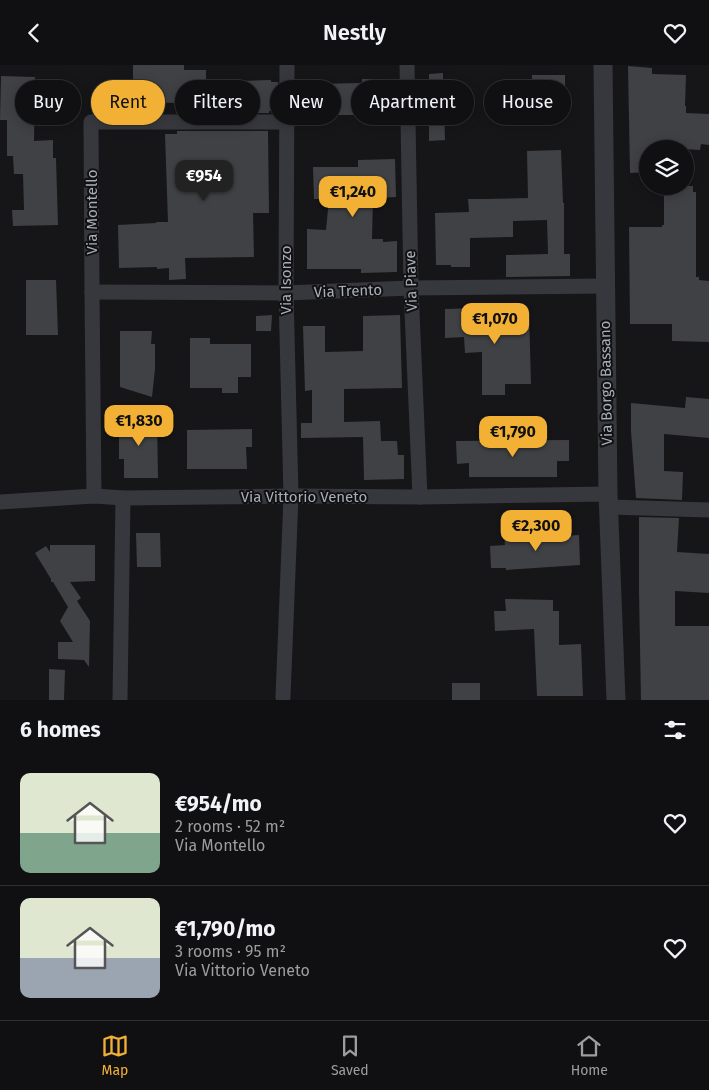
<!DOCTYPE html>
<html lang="en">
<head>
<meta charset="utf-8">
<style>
	:root { --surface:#101012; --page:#1e1e20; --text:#f1f3f6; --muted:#9c9d9f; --line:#303032; --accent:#f2b134 }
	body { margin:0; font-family:"Fira Sans",sans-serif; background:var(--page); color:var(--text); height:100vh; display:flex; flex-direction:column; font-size:19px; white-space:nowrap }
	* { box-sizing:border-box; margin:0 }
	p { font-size:16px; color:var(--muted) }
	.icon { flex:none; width:28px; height:28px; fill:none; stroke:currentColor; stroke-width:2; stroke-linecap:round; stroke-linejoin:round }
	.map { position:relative; height:635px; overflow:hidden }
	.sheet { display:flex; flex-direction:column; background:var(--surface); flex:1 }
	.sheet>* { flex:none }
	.hud { position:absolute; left:15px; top:15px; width:680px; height:45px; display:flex; gap:10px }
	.controls { position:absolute; left:639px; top:75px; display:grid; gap:10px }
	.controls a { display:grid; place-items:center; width:55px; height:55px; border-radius:50%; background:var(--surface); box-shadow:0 2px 12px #0003,0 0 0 1px var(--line); font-size:25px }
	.price { position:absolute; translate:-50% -42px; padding:0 11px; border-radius:10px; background:var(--accent); color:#111; font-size:16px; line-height:32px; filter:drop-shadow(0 1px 2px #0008) }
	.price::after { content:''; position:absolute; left:50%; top:30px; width:15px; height:11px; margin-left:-8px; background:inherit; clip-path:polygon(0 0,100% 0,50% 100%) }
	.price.on { background:#222; color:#fff }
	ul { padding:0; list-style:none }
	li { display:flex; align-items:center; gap:15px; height:125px; padding:0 20px }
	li+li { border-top:1px solid var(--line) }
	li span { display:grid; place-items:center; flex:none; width:140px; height:100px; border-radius:10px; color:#555 }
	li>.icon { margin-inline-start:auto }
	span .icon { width:60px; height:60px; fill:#fffc; stroke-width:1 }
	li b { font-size:21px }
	h2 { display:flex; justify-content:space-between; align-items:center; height:60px; padding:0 20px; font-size:21px }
	.tag { padding:0 18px; border-radius:22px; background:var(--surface); box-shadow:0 2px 12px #0003,0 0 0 1px var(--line); font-size:18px; line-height:45px }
	.tag.on { background:var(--accent); color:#111 }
	header { display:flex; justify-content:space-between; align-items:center; height:65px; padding:0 20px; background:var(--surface); font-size:22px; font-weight:600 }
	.dock { display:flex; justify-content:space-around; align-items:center; height:70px; border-top:1px solid var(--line); background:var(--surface); font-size:14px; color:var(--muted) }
	.dock a { display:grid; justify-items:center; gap:2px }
	.dock .on { color:var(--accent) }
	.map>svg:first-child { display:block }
	.building { fill:#404145 }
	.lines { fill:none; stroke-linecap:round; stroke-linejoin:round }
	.minor { stroke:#37383d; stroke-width:15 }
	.tertiary { stroke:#37383d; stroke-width:19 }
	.labels { text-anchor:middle; stroke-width:4; stroke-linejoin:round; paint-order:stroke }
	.street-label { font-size:15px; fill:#a8adb8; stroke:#111113 }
</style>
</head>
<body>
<header><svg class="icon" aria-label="back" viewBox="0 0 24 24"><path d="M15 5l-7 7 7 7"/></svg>Nestly<svg class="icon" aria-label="heart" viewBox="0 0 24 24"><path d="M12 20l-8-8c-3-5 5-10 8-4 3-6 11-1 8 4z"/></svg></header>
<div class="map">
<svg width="709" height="635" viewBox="0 0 709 635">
	<rect width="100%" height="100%" fill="#161618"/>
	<g class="building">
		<polygon points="133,0 184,0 184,5 206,5 206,17 271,15 271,17 278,17 277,46 269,46 269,48 176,48 176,38 133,37"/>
		<polygon points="628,1 652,3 652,9 686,10 685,41 686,41 686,48 709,49 709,80 701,79 700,85 685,84 648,84 648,107 630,108"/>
		<polygon points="443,8 443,16 455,16 455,43 444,43 445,75 429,76 429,44 417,44 417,17 429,16 429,9"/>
		<rect x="532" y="10" width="33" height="25"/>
		<polygon points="1,11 35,12 34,76 53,75 53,93 56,93 58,160 13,161 12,145 24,145 23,109 14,109 13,91 7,91 7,55 0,55"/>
		<polygon points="362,14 383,14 383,17 398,17 398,44 396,44 396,47 358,47 359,50 335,50 335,46 296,46 296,25 315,25 315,19 362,18"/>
		<polygon points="177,66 268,66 269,148 253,148 254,192 185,193 186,214 169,215 169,203 157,204 157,202 119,203 118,160 156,158 156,157 168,157 165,69 177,69"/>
		<polygon points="561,85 563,138 564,138 564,189 570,189 570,211 506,212 506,190 548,189 547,155 513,156 513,172 470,173 470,202 451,202 451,200 436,200 435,148 469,147 468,134 486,134 528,133 527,86"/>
		<polygon points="395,94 396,132 373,133 372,174 383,174 383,177 397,176 397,207 361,208 361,204 307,204 307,164 326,165 329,134 314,134 313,102 358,102 358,95"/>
		<polygon points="664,121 693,121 693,127 696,127 696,212 699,212 699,215 709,216 709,277 672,276 672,259 630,259 629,162 662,162 662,160 664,160"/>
		<polygon points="26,215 56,215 58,270 26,270"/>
		<polygon points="479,243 479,247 529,246 531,319 505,319 505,330 482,330 482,287 465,288 464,272 445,273 445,244"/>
		<polygon points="272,250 271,266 256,266 256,251"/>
		<polygon points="400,250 402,323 344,324 344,357 380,356 381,376 397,376 398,390 404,390 404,414 364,415 363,372 301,373 301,358 312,358 312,325 305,326 303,261 325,261 325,287 363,286 363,251"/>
		<polygon points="120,266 152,266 151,279 155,279 155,304 152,332 120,322"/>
		<polygon points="190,273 210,273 210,279 251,279 251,312 238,312 238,328 222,328 222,323 190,323"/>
		<polygon points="686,332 709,334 709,373 664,369 664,406 683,407 682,435 636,433 631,366 631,338 685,343"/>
		<polygon points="140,353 157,353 158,413 124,413 124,394 119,394 119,354"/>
		<polygon points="252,364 252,382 246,382 247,404 187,404 187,365"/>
		<polygon points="569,375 569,396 557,396 557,412 469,412 469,398 457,399 456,376"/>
		<polygon points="639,452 679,453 677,487 709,489 709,528 675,526 675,561 709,561 709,635 641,635 639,527"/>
		<polygon points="136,468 160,468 161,502 137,502"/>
		<polygon points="565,468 565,471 579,470 580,500 506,505 506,503 491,503 490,481 505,480 504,471"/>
		<polygon points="50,480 95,480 95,516 70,517 81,533 77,536 90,556 89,602 84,595 58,594 58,577 73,577 60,556 68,542 53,517 51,517 51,514 35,488 46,481 50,487"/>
		<polygon points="505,534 553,535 553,546 559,546 559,580 581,579 583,631 537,631 534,564 495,566 494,546 506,546"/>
		<polygon points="49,604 65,605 64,635 49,635"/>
		<rect x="452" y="618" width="28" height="17"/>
	</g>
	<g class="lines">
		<g class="minor">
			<polyline points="407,0 411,223 420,432"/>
			<polyline points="92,227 286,228 411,223 605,221"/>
			<polyline points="94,431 92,227 91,57 287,57"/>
			<polyline points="0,437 94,431 123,433 291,431 420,432 608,429"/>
			<polyline points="609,442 709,445"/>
			<polyline points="283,632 291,431 286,228 287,0"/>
			<polyline points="120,635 123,433"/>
		</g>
		<polyline class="tertiary" points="603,0 608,429 616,635"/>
	</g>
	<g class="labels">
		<g class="street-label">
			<text transform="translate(92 147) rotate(-90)" y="5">Via Montello</text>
			<text transform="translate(286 215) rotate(-90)" y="5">Via Isonzo</text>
			<text transform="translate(411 216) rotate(-92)" y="5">Via Piave</text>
			<text transform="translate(348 226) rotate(-2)" y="5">Via Trento</text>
			<text transform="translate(606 318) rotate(-91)" y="5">Via Borgo Bassano</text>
			<text x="304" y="437">Via Vittorio Veneto</text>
		</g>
	</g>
</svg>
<div class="controls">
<a><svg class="icon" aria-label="layers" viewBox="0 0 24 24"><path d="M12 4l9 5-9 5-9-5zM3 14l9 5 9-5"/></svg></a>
</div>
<b class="price on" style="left:204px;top:137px">€954</b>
<b class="price" style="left:353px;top:153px">€1,240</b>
<b class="price" style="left:495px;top:280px">€1,070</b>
<b class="price" style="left:139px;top:382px">€1,830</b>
<b class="price" style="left:513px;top:393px">€1,790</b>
<b class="price" style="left:536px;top:487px">€2,300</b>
<div class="hud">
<a class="tag">Buy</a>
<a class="tag on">Rent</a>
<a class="tag">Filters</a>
<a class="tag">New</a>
<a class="tag">Apartment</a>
<a class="tag">House</a>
</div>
</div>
<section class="sheet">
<h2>6 homes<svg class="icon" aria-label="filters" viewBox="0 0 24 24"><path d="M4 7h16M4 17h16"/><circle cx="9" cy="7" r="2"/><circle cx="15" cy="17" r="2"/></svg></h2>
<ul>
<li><span style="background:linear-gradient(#dfe7d0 60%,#7fa58c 0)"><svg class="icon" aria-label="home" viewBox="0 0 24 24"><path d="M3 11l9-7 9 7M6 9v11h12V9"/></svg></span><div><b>€954/mo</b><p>2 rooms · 52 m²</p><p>Via Montello</p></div><svg class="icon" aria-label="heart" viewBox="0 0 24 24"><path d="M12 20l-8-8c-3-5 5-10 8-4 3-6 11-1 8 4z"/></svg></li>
<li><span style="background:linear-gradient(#dfe7d0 60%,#9aa5b1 0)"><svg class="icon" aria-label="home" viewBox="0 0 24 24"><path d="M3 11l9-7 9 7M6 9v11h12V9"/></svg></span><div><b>€1,790/mo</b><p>3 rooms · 95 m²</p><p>Via Vittorio Veneto</p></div><svg class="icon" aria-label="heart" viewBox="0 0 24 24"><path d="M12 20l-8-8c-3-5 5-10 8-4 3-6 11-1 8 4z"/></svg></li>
</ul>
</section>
<nav class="dock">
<a class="on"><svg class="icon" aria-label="map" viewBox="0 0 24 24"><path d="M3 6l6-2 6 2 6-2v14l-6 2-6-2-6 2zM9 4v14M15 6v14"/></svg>Map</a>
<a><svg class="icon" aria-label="saved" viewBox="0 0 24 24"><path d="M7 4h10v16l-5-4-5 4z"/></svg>Saved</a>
<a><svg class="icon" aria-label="home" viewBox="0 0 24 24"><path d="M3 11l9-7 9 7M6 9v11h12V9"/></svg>Home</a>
</nav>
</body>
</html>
